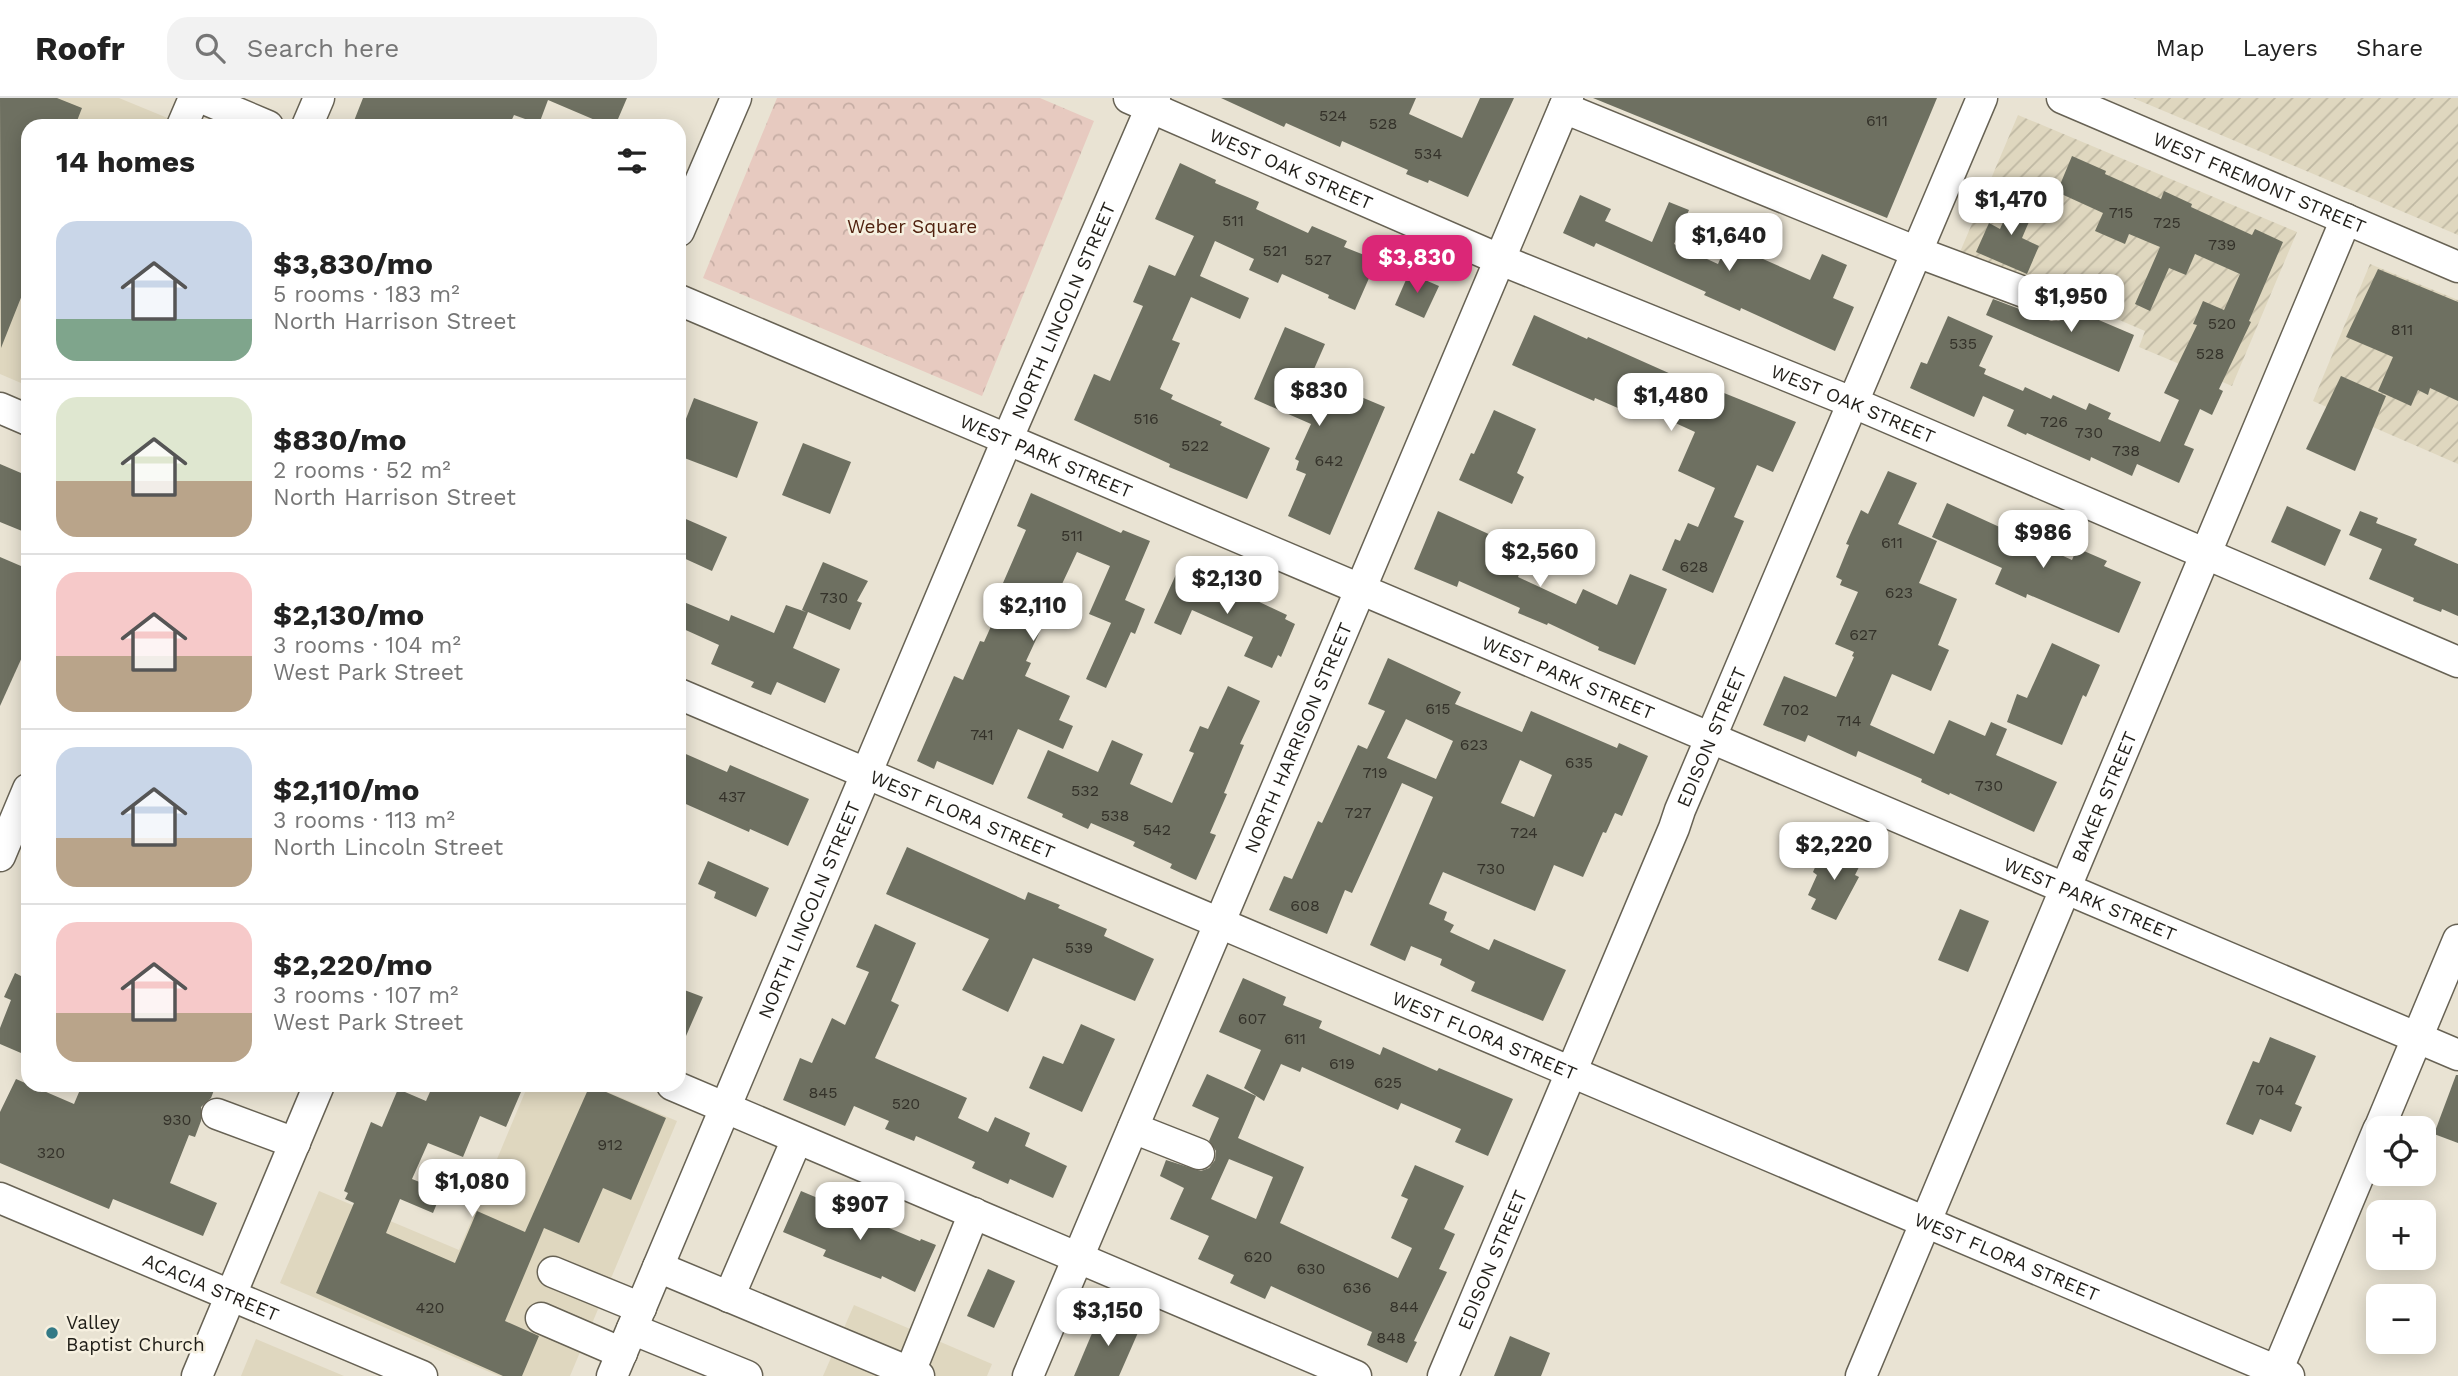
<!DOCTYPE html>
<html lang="en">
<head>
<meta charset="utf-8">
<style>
	:root { --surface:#fff; --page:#f2f2f2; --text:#222; --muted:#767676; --line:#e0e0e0; --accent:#db2777 }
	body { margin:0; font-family:"Work Sans",sans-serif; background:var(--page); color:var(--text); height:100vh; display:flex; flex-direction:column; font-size:26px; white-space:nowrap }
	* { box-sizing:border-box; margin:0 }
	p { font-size:23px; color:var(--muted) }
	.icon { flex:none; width:38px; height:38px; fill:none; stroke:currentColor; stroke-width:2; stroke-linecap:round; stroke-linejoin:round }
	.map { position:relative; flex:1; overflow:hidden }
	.panel { position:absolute; left:21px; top:21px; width:665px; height:973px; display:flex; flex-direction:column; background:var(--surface); border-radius:21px; box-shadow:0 4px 18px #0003 }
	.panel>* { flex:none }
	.controls { position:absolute; left:2366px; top:1018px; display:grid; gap:14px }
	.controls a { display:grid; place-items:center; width:70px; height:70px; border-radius:14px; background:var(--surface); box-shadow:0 4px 18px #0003; font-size:35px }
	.price { position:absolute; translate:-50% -60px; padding:0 16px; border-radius:14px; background:#fff; color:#222; font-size:23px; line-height:46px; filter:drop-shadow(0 2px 4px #0008) }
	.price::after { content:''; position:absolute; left:50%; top:42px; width:21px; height:16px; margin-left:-10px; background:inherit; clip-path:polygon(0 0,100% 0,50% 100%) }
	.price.active { background:var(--accent); color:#fff }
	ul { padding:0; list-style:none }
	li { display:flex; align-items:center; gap:21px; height:175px; padding:0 35px }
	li+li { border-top:2px solid var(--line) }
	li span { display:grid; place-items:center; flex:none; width:196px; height:140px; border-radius:21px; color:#555 }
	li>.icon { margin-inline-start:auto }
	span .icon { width:84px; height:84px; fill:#fffc; stroke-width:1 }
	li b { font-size:30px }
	h2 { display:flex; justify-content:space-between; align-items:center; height:84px; padding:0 35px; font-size:30px }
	header { display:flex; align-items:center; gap:42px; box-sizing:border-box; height:98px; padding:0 35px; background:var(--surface); border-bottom:2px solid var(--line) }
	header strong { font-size:33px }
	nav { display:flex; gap:38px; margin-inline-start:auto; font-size:24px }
	.search { width:490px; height:63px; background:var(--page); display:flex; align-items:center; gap:18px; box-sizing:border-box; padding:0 24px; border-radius:21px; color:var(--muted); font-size:26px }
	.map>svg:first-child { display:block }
	.built { fill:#dfd7bf }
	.industrial { fill:url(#industrial-furrows) }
	.park { fill:url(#park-crowns) }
	.building { fill:#6e7061; fill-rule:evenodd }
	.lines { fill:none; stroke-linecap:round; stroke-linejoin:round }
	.minor-casing { stroke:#676254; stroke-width:33 }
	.minor { stroke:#fff; stroke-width:30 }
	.poi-dot { fill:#347a86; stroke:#f6f0e0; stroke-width:2.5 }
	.labels { text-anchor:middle; stroke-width:5; stroke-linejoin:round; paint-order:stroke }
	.number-label { font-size:16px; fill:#34322a }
	.street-label { font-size:19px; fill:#201e18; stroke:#f6f0e0 }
	.park-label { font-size:19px; fill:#50210e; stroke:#f6f0e0 }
	.poi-label { font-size:19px; fill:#201e18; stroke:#f6f0e0; text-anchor:start }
</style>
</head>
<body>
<header>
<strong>Roofr</strong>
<div class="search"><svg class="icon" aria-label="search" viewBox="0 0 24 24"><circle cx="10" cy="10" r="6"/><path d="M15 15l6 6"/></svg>Search here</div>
<nav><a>Map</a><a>Layers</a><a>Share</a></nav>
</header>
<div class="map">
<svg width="2458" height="1278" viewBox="0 0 2458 1278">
	<defs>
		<pattern id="industrial-furrows" width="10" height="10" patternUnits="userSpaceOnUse" patternTransform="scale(1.75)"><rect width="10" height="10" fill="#dfd7bf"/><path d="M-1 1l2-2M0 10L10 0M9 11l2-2" fill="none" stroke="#bfb8a3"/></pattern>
		<pattern id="park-crowns" width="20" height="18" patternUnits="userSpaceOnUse" patternTransform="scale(1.75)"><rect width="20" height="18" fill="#e7cac0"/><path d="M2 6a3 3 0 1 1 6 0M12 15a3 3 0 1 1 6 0" fill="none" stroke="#c6ada4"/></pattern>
	</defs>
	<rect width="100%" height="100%" fill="#e9e3d3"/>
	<g class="built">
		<polygon points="0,0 119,0 187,28 28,28 28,288 0,276"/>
		<polygon points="528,987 591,987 677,1023 570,1278 499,1278 280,1185 319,1093 459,1152"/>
		<polygon points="854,1207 992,1266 987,1278 823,1278"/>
		<polygon points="256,1241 344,1278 241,1278"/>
	</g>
	<g class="industrial">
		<polygon points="2133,0 2458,0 2458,137 2323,80"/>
		<polygon points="2018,17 2297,134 2232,288 2139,249 2145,233 1960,154"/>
		<polygon points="2370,166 2458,202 2458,366 2313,303"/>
	</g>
	<polygon class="park" points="777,0 1040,0 1094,23 982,298 703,180"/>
	<g class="building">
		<polygon points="0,0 57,0 82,10 75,28 28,28 28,182 1,250"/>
		<polygon points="363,0 627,0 615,28 609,28 548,2 539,26 514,17 509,28 352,28"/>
		<polygon points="1221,0 1416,0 1409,16 1462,40 1480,0 1514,0 1468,99 1429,82 1428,85 1406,76 1408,72 1342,43 1340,49 1286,25 1284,29"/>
		<polygon points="1593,0 1937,0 1887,120"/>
		<polygon points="2072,58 2106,73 2105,76 2161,101 2164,93 2192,106 2191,109 2252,137 2255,131 2283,144 2249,223 2251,224 2219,291 2223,293 2212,317 2200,311 2184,347 2194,351 2179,385 2137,366 2132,378 2091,359 2090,363 2027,335 2026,337 2007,328 2014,312 1983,298 1974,319 1910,290 1921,264 1927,266 1948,218 1993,238 1979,268 1986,271 1984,276 2023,293 2025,289 2051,301 2053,297 2086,312 2089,305 2111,315 2108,321 2160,344 2179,302 2164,295 2197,227 2193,226 2203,203 2224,212 2240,176 2195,156 2186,177 2169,170 2150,213 2135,206 2160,149 2129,136 2125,146 2095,133 2103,115 2057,94"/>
		<polygon points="1180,65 1216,82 1215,85 1259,104 1256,111 1308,135 1312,128 1347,143 1344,149 1377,162 1355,212 1328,200 1329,197 1282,176 1278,185 1249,172 1254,161 1215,143 1200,178 1249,200 1240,221 1191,199 1172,242 1180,245 1160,291 1173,297 1171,301 1222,324 1220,327 1270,350 1247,401 1169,369 1170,366 1074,322 1094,276 1110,283 1143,208 1133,204 1149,167 1175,178 1194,138 1155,121"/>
		<polygon points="2016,95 2037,105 2022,140 2039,148 2027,176 1976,154 1989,125 2000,131"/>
		<polygon points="1580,97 1611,111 1605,123 1652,144 1669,104 1689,112 1674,146 1718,166 1732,134 1768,149 1763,161 1810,182 1822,156 1847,167 1833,200 1854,209 1835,253 1741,210 1740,213 1704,197 1706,194 1596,145 1594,149 1563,135"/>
		<polygon points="2378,171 2458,204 2458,303 2430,290 2428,297 2418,292 2411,308 2378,293 2393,259 2346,239"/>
		<polygon points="1409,175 1439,188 1424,220 1395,207"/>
		<polygon points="1993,201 2051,223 2058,223 2067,220 2073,211 2134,237 2119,274 1986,217"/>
		<polygon points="1534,217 1587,241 1588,239 1718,297 1719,293 1796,324 1773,374 1757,367 1734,419 1744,423 1713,495 1662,472 1675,441 1680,443 1688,425 1698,429 1715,390 1678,373 1695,334 1647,312 1643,321 1595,300 1594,303 1512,267"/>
		<polygon points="1285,229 1325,246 1311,278 1385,309 1330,437 1288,418 1306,376 1296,372 1299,363 1295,361 1311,326 1254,301"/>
		<polygon points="2341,278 2386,298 2355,373 2306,351"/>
		<polygon points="694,300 758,324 737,380 679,358 679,339"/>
		<polygon points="1494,312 1536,331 1517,375 1524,379 1512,406 1459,382 1471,355 1474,356"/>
		<polygon points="803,345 851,364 830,416 782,397"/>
		<polygon points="0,366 28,378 28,419 22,433 0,424"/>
		<polygon points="1888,373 1917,385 1898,426 1937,443 1919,485 1957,501 1938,547 1949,552 1931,593 1892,576 1870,627 1934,656 1949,622 1985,638 1991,624 2007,631 1996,657 2057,684 2034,734 1950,695 1949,697 1921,684 1922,681 1858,653 1856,659 1808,637 1805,644 1763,627 1784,578 1836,599 1854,559 1852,558 1854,554 1835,546 1858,494 1840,487 1842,482 1836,479 1849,447 1846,446 1861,412 1868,416"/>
		<polygon points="1031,395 1121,435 1123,432 1150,443 1125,502 1145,511 1135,536 1131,534 1106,590 1086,581 1111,525 1089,516 1110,468 1077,454 1026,563 1031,565 1025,578 1070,598 1059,622 1073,628 1063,651 1018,631 993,687 937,663 934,671 917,663 954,578 963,582 980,543 984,544 1009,488 1003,485 1026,432 1017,428"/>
		<polygon points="1947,405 2072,462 2077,450 2107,463 2104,468 2141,484 2119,535 2027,496 2026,500 1995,486 2002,470 1932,439"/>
		<polygon points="2287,408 2341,432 2325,468 2271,444"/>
		<polygon points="1438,413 1528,454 1518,479 1576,506 1583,491 1617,507 1630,476 1667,491 1635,567 1598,552 1599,549 1548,525 1547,527 1518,515 1520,510 1459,483 1457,489 1414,471"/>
		<polygon points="2360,413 2378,420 2376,425 2417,441 2414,447 2458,466 2458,518 2442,511 2441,514 2413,503 2414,500 2369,481 2382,451 2349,437"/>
		<polygon points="679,418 727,439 712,473 679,458"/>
		<polygon points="0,459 28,471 28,546 0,608"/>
		<polygon points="823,464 868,483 857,503 862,505 850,532 808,514 793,550 840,571 825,605 777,584 771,597 751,589 754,584 711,566 719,547 679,529 679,502 729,523 731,517 774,535 786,507 806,514 802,512"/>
		<polygon points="1178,472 1227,494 1229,490 1251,500 1287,517 1285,521 1295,526 1281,559 1278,557 1272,570 1244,558 1253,539 1192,512 1181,537 1154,525"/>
		<polygon points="2052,545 2100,567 2086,599 2083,597 2062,647 2007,624 2017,596 2027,600"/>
		<path d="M1388,560l73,34 -6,12 67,28 9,-21 86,37 2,-5 29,13 -26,60 -7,-3 -9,20 -3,-1 -20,45 -29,-12 -19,46 -92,-39 -14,32 18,8 -3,8 10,5 -4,7 39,18 5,-11 72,31 -23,51 -72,-30 4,-9 -35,-17 2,-6 -31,-13 -6,15 -35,-16 63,-148 -31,-14 -50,110 -7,-3 -18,44 -58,-24 15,-34 8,3 26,-58 4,2 36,-78 9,4 18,-38 -17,-7zM1406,621l47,22 -17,38 -49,-21zM1520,662l32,15 -18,42 -33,-14z"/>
		<polygon points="1228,588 1260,603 1240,646 1244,647 1224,695 1227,696 1210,735 1216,737 1196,782 1170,770 1172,766 1133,748 1135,744 1091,725 1088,731 1062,719 1063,716 1027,700 1048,652 1098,674 1112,642 1143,656 1130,686 1172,705 1194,655 1189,653 1200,628 1208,631"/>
		<polygon points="679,653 727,674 730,667 809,701 788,748 750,731 749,734 740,730 679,703"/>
		<polygon points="1825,747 1862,763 1855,777 1859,779 1836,822 1811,811 1816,801 1808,797 1817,777 1813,774"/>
		<polygon points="907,749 1025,802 1028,794 1060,807 1058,810 1107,831 1104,838 1154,861 1135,903 1033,860 1008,914 962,892 989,841 886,796"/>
		<polygon points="708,763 769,790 756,819 714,800 716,794 698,786"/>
		<polygon points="1960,811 1989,823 1968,874 1938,862"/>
		<polygon points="875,826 916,845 891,903 899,907 875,960 967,1000 958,1020 988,1034 995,1019 1030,1035 1025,1048 1067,1068 1053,1100 1010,1081 1008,1086 972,1070 975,1064 916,1038 914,1043 885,1031 889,1023 854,1008 845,1028 783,1002 800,960 812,965 832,920 845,927 869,874 856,869"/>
		<polygon points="28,863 28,958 0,946 0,930 11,902 4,899 15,875 21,878"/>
		<polygon points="1243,880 1286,899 1283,907 1322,923 1319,930 1380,957 1383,949 1437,973 1439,970 1513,1001 1488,1058 1455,1044 1461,1031 1401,1005 1398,1012 1302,969 1300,974 1281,966 1264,1003 1244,990 1261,952 1219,934"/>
		<polygon points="679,890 703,899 679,954"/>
		<polygon points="1081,926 1115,941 1082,1014 1029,990 1043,958 1063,966"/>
		<polygon points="2270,939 2316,958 2295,1006 2302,1009 2291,1034 2260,1021 2253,1037 2226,1026 2253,963 2259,965"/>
		<path d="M1207,976l49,22 -18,42 66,29 -24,56 118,55 14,-30 -21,-10 17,-39 -7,-3 14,-31 49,21 -20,43 11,5 -16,35 8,3 -33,69 3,1 -10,21 -40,-18 5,-13 -44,-20 -57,-26 -6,13 -35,-16 4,-8 -36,-16 11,-23 -39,-17 14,-31 -24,-12 6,-16 35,11 8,-3 6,-8 1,-9 -7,-10 10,-23 -27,-12zM1229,1061l44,18 -17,42 -45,-20z"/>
		<polygon points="2456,977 2458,977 2458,1045 2434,1036"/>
		<polygon points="16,981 74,1006 82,987 216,987 211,1000 201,1009 201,1023 195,1039 189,1037 170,1085 217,1105 203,1138 113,1101 109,1111 0,1065 0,1014"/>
		<polygon points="433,987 524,987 506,1029 480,1018 463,1059 428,1045 412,1081 442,1093 433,1115 400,1101 386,1135 455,1165 477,1113 525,1134 590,987 666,1020 631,1102 603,1090 579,1145 544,1130 505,1223 539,1238 522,1278 503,1278 316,1195 354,1105 345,1101 348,1095 344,1093 371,1024 382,1029 398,991 426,1003"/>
		<polygon points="801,1093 920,1143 921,1141 936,1147 915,1194 882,1178 881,1181 823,1158 826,1152 783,1134"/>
		<polygon points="988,1171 1015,1183 994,1230 967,1218"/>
		<polygon points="1101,1214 1140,1230 1119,1278 1074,1278"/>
		<polygon points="1510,1238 1550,1255 1541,1278 1494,1278"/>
	</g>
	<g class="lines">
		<g class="minor-casing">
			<g id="minor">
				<polyline points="202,0 268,28"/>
				<path id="s1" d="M1129,0l372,162 353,143 604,259"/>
				<path id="s2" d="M2062,0l396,169"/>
				<polyline points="1564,10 1917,154 2056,206"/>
				<polyline points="182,28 194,0"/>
				<polyline points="307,28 319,0"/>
				<polyline points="679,133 736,0"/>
				<path id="s3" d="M679,202l1779,755"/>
				<polyline points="0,310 28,322"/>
				<path id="s4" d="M679,596l1610,682"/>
				<polyline points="0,758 28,691"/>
				<polyline points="672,987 1356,1278"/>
				<polyline points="217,1016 295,1045"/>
				<polyline points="1133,1030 1199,1056"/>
				<polyline points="2379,1031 2458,842"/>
				<path id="s5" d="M0,1100l422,178"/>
				<polyline points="658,1169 919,1278"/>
				<polyline points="553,1174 641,1210"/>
				<polyline points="729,1199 797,1041"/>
				<polyline points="541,1220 622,1255"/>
				<polyline points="632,1231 747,1278"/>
				<polyline points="910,1274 974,1115"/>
				<polyline points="197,1278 319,987"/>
				<path id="s6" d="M612,1278l395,-936 148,-342"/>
				<path id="s7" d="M1028,1278l540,-1278"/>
				<path id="s8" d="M1443,1278l231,-548 6,-18 302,-712"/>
				<path id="s9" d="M1861,1278l485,-1157"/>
				<polyline points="2275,1278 2378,1032"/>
			</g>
		</g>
		<use href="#minor" class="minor"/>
	</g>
	<circle class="poi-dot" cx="52" cy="1235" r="7"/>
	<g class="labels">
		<g class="number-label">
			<text x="1333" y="23">524</text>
			<text x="1877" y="28">611</text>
			<text x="1383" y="31">528</text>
			<text x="1428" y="61">534</text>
			<text x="2121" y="120">715</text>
			<text x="1233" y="128">511</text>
			<text x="2167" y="130">725</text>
			<text x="2222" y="152">739</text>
			<text x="1275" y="158">521</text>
			<text x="1318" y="167">527</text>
			<text x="2222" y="231">520</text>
			<text x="2402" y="237">811</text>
			<text x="1963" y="251">535</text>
			<text x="2210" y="261">528</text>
			<text x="1146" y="326">516</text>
			<text x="2054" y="329">726</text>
			<text x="2089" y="340">730</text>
			<text x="1195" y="353">522</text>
			<text x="2126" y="358">738</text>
			<text x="1329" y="368">642</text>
			<text x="1072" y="443">511</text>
			<text x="1892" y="450">611</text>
			<text x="1694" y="474">628</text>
			<text x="1899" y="500">623</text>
			<text x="834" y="505">730</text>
			<text x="1863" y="542">627</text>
			<text x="1438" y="616">615</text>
			<text x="1795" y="617">702</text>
			<text x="1849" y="628">714</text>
			<text x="982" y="642">741</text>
			<text x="1474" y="652">623</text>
			<text x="1579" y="670">635</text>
			<text x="1375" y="680">719</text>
			<text x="1989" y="693">730</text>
			<text x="1085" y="698">532</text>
			<text x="732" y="704">437</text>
			<text x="1358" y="720">727</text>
			<text x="1115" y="723">538</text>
			<text x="1157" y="737">542</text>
			<text x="1524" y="740">724</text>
			<text x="1491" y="776">730</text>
			<text x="1305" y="813">608</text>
			<text x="1079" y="855">539</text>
			<text x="1252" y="926">607</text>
			<text x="1295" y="946">611</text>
			<text x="1342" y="971">619</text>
			<text x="1388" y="990">625</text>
			<text x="2270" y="997">704</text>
			<text x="823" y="1000">845</text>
			<text x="906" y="1011">520</text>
			<text x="177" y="1027">930</text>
			<text x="610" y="1052">912</text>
			<text x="51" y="1060">320</text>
			<text x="1258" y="1164">620</text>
			<text x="1311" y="1176">630</text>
			<text x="1357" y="1195">636</text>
			<text x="1404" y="1214">844</text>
			<text x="430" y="1215">420</text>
			<text x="1391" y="1245">848</text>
		</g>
		<g class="street-label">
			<text dy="7" stroke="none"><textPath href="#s1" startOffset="177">WEST OAK STREET</textPath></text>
			<text dy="7" stroke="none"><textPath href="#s2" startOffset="215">WEST FREMONT STREET</textPath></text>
			<text dy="7" stroke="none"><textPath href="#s6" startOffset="1157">NORTH LINCOLN STREET</textPath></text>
			<text dy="7" stroke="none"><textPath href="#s1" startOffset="786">WEST OAK STREET</textPath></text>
			<text dy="7" stroke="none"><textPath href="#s3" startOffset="399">WEST PARK STREET</textPath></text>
			<text dy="7" stroke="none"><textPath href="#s3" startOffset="966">WEST PARK STREET</textPath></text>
			<text dy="7" stroke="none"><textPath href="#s7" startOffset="693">NORTH HARRISON STREET</textPath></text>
			<text dy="7" stroke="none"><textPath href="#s8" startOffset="693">EDISON STREET</textPath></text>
			<text dy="7" stroke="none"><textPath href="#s9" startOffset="628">BAKER STREET</textPath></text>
			<text dy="7" stroke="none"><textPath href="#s4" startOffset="308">WEST FLORA STREET</textPath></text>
			<text dy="7" stroke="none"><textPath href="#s3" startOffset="1533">WEST PARK STREET</textPath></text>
			<text dy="7" stroke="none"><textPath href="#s6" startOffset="506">NORTH LINCOLN STREET</textPath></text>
			<text dy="7" stroke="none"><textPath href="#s4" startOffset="875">WEST FLORA STREET</textPath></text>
			<text dy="7" stroke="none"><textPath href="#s4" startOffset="1442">WEST FLORA STREET</textPath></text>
			<text dy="7" stroke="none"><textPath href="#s8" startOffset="126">EDISON STREET</textPath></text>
			<text dy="7" stroke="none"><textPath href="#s5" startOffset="229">ACACIA STREET</textPath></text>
		</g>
		<g class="park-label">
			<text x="912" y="135">Weber Square</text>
		</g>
		<g class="poi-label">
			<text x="66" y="1231">Valley<tspan x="66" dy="22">Baptist Church</tspan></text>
		</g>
	</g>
</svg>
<div class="controls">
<a><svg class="icon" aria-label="locate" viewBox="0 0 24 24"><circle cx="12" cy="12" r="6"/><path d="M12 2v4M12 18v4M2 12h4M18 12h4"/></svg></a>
<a>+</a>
<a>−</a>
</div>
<b class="price" style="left:2011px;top:139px">$1,470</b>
<b class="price" style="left:1729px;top:175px">$1,640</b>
<b class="price active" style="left:1417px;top:197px">$3,830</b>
<b class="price" style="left:2071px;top:236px">$1,950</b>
<b class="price" style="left:1319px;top:330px">$830</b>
<b class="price" style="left:1671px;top:335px">$1,480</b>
<b class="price" style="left:2043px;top:472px">$986</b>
<b class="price" style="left:1540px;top:491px">$2,560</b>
<b class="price" style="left:1227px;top:518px">$2,130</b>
<b class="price" style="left:1033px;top:545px">$2,110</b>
<b class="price" style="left:1834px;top:784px">$2,220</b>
<b class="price" style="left:472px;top:1121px">$1,080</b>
<b class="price" style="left:860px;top:1144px">$907</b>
<b class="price" style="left:1108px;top:1250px">$3,150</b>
<section class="panel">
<h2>14 homes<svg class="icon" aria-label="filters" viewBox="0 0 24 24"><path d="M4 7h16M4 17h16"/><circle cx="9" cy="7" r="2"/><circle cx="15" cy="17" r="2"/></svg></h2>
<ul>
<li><span style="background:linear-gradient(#c9d6e8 70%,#7fa58c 0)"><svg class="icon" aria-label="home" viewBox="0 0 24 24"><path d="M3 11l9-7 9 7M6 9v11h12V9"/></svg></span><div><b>$3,830/mo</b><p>5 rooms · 183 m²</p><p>North Harrison Street</p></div></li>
<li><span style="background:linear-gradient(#dfe7d0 60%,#b9a48a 0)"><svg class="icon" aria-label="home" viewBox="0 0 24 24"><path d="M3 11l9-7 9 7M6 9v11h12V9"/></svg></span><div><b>$830/mo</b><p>2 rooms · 52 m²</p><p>North Harrison Street</p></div></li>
<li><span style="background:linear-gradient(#f6c9c9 60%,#b9a48a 0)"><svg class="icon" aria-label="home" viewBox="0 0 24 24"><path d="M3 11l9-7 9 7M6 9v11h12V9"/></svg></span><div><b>$2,130/mo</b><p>3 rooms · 104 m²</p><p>West Park Street</p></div></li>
<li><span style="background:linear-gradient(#c9d6e8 65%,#b9a48a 0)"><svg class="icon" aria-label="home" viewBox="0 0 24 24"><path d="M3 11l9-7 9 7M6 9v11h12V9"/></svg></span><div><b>$2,110/mo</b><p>3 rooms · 113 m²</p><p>North Lincoln Street</p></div></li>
<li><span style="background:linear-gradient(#f6c9c9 65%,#b9a48a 0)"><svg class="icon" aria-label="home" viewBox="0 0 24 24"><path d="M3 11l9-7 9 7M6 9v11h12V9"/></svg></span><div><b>$2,220/mo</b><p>3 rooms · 107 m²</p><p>West Park Street</p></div></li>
</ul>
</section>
</div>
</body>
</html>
